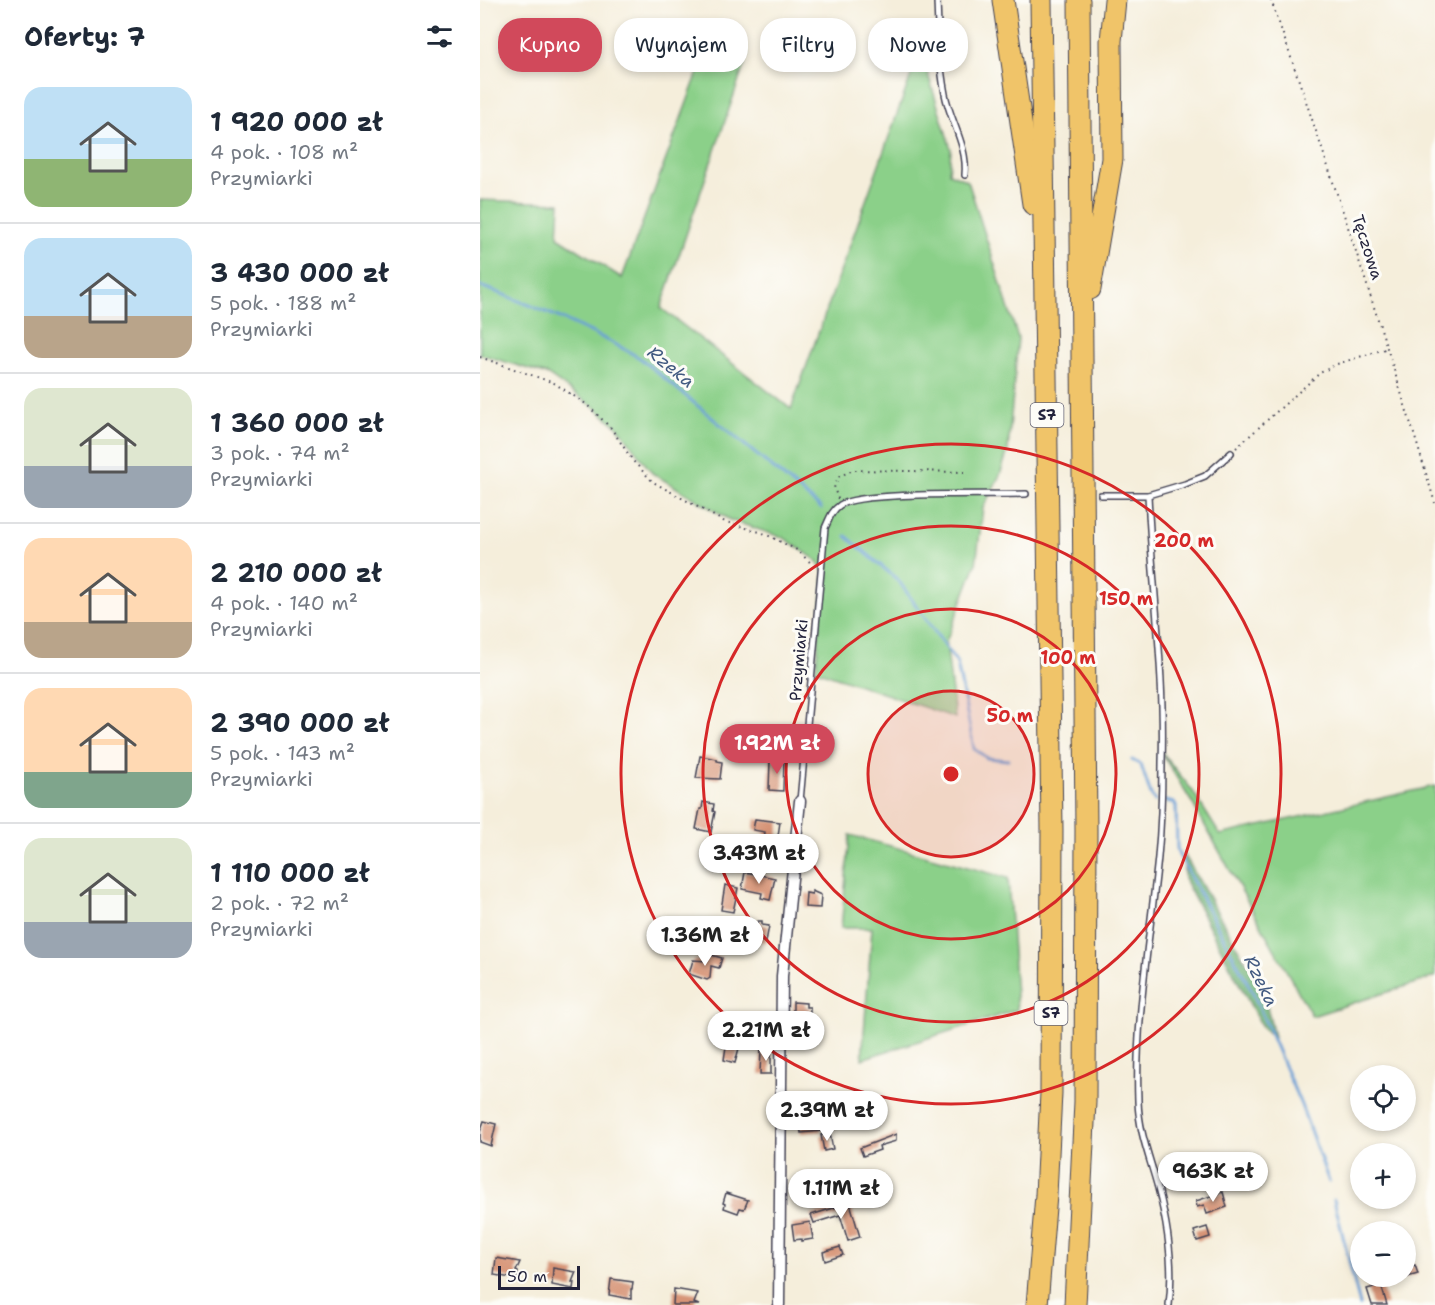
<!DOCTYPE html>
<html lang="pl">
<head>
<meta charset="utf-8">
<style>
	:root { --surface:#fff; --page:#f6f6f7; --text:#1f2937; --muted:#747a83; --line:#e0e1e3; --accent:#d1495b }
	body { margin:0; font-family:"Shantell Sans",sans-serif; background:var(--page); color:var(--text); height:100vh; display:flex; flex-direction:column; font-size:22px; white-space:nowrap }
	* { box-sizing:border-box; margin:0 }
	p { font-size:20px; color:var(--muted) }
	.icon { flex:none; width:33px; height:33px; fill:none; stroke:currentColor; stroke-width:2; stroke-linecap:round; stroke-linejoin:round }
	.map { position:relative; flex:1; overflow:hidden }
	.drawer { display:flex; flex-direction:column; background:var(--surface); width:480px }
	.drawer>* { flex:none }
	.guide { position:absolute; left:18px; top:18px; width:570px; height:54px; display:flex; gap:12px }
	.fabs { position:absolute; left:870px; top:1065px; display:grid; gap:12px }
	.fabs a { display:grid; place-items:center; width:66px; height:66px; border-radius:50%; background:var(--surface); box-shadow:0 3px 9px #0003; font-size:30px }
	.scale { position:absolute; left:18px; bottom:15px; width:82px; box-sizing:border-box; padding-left:6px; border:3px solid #22223b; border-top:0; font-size:16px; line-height:21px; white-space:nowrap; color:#22223b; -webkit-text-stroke:4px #fdfcf7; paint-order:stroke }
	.price { position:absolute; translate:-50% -51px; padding:0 14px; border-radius:21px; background:#fff; color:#222; font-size:20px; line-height:39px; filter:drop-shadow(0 2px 3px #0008) }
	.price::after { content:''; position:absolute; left:50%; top:36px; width:18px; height:14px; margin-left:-9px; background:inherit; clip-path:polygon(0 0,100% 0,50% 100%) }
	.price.current { background:var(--accent); color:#fff }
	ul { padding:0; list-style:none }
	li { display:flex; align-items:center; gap:18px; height:150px; padding:0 24px }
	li+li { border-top:2px solid var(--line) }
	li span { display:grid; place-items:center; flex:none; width:168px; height:120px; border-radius:18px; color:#555 }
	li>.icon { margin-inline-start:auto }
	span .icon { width:72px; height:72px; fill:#fffc; stroke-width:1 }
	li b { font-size:26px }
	h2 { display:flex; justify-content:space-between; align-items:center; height:72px; padding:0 24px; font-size:26px }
	.tag { padding:0 21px; border-radius:24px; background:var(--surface); box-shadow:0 3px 9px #0003; font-size:21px; line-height:54px }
	.tag.current { background:var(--accent); color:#fff }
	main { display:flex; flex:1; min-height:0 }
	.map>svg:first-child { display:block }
	.green { fill:#8bd089; stroke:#567962; stroke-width:1.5 }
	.forest { fill:#70b275; stroke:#496a58; stroke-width:1.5 }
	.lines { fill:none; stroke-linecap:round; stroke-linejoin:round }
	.stream { stroke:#699fd6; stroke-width:3 }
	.building { fill:#d79477 }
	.lane-casing { stroke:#424153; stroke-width:8 }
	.street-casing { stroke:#424153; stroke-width:13 }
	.highway-casing { stroke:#424153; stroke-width:23 }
	.path { stroke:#424153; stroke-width:2; stroke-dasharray:1.5 4.5; stroke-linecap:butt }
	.lane { stroke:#fff; stroke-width:5 }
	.street { stroke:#fff; stroke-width:10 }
	.highway { stroke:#f0c469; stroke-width:21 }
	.ring { fill:none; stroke:#d62828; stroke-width:3 }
	.labels { text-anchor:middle; stroke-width:6; stroke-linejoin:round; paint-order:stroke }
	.shield { fill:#fdfcf7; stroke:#646373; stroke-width:1.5 }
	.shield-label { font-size:15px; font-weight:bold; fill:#22223b }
	.street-label { font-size:16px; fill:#22223b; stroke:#fdfcf7 }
	.water-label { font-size:18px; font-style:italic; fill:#425a81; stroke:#fdfcf7 }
	.centre { fill:#d62828; stroke:#fdfcf7; stroke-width:3 }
	.ring-label { font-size:18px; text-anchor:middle; font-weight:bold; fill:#d62828; stroke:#fdfcf7; stroke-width:6; stroke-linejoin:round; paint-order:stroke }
</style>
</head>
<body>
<main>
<section class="drawer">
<h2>Oferty: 7<svg class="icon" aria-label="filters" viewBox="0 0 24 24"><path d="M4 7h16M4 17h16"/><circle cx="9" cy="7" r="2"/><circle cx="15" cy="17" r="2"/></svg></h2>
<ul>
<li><span style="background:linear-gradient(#bfe0f5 60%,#8fb573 0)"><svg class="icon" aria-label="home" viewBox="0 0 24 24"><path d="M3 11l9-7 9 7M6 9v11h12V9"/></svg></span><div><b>1 920 000 zł</b><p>4 pok. · 108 m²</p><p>Przymiarki</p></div></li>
<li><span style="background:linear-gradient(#bfe0f5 65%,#b9a48a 0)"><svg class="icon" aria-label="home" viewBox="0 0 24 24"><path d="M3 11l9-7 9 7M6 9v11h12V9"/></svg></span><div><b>3 430 000 zł</b><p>5 pok. · 188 m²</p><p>Przymiarki</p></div></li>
<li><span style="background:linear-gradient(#dfe7d0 65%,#9aa5b1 0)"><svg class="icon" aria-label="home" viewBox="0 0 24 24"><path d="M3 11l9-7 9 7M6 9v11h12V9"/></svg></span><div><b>1 360 000 zł</b><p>3 pok. · 74 m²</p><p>Przymiarki</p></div></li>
<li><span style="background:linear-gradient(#ffd9b3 70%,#b9a48a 0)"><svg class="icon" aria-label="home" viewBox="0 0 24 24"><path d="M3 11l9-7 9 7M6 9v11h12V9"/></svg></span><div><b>2 210 000 zł</b><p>4 pok. · 140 m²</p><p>Przymiarki</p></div></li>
<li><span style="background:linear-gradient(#ffd9b3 70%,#7fa58c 0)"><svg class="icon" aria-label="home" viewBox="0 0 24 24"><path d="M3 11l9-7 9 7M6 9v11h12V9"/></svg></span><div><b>2 390 000 zł</b><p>5 pok. · 143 m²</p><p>Przymiarki</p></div></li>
<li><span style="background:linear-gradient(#dfe7d0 70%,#9aa5b1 0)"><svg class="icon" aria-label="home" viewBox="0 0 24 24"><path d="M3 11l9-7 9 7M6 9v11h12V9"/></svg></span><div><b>1 110 000 zł</b><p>2 pok. · 72 m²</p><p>Przymiarki</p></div></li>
</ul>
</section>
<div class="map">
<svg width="955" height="1305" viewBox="0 0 955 1305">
	<rect width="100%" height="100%" fill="#fdfcf7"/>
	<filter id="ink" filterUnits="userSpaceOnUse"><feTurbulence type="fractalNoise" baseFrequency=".0167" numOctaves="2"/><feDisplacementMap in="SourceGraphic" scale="12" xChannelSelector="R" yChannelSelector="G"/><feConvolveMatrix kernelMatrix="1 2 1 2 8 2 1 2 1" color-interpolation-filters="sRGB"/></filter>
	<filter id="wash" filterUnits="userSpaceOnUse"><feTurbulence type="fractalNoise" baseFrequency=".008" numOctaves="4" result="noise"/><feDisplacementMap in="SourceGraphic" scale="24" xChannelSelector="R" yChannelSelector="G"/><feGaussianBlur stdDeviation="1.35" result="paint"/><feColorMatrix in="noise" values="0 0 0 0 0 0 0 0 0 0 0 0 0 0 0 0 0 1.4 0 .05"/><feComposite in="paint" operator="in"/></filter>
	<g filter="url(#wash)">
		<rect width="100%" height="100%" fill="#f5eedb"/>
		<g class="green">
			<polygon points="448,28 447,71 471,149 469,173 488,181 538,338 528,450 520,475 503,508 496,564 466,642 475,718 336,670 344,572 336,560 304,538 250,520 172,473 138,427 114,407 68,375 0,354 0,200 80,203 78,237 142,278 230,40 268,54 181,308 311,409"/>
			<polygon points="679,749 712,790 740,835 955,786 955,977 832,1016 711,801"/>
			<polygon points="370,835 528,878 537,1010 382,1059 392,928 361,928"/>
		</g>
		<polygon class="forest" points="704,854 762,955 782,984 794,1037 783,1029 704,879"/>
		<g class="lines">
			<g class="stream">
				<path d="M0,286c55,20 109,42 160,72l181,150"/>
				<polyline points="366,536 418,580 477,663 494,749 507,758 528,760"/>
				<polyline points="652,760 661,765 671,795 675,801"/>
				<polyline points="685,801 694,803 696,806 697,848 699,855 773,993 821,1105 849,1182"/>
				<polyline points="854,1200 880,1305"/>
			</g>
		</g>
		<g id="blocks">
			<g class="building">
				<polygon points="220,756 237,759 237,761 242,762 240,779 216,778"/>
				<polygon points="290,760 304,760 303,791 289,790"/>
				<polygon points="223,802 234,804 233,811 235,812 231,832 216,829 220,809 222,809"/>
				<polygon points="275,819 300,822 297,843 284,841 285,832 273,830"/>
				<polygon points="265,872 295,878 290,900 281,898 282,893 262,889"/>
				<polygon points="245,885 258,888 253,912 241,910"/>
				<polygon points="332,891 341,895 340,908 325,907 326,893 332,894"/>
				<polygon points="278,921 282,921 282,925 289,926 286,942 267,939 271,922 277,924"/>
				<polygon points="228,954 242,958 239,968 231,966 230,978 227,980 209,974 213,960 227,961"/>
				<polygon points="313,1002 326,1003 326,1007 330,1007 330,1013 326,1013 326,1019 313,1019"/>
				<polygon points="263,1020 287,1025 284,1037 279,1036 280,1032 261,1028"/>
				<polygon points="249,1027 261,1030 259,1037 262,1037 255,1063 244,1060"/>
				<polygon points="281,1049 291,1049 291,1074 280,1074"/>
				<polygon points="340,1119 341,1131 321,1133 320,1122"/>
				<polygon points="4,1121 16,1124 11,1146 0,1142 0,1132"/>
				<polygon points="350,1134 353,1149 344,1151 341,1135"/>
				<polygon points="416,1134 416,1141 399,1146 400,1150 383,1156 380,1148"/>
				<polygon points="354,1183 356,1188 371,1183 374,1192 353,1199 348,1185"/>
				<polygon points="743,1192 747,1207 727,1214 724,1205 717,1207 716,1201"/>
				<polygon points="246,1193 268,1200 264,1209 260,1208 258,1213 244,1208 245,1204 243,1203"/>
				<polygon points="370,1203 380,1237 368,1241 360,1215 334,1223 331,1215"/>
				<polygon points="330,1222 333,1239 321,1241 321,1239 314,1240 312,1225"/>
				<polygon points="727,1227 730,1237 717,1241 714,1231"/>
				<polygon points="360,1247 363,1255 345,1261 343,1252"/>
				<polygon points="16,1258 40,1262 36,1271 38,1272 37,1279 14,1275"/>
				<polygon points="935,1265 938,1274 913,1281 912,1276 926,1276 926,1268"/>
				<polygon points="73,1268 96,1272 92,1282 94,1282 93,1289 72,1285"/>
				<polygon points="131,1279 153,1282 152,1289 151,1289 151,1299 129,1295"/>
				<polygon points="901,1285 907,1305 892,1305 887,1289"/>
				<polygon points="194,1289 218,1293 214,1303 219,1305 193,1305"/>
			</g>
		</g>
	</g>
	<g filter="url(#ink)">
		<use href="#blocks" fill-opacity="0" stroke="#424153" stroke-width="1.5"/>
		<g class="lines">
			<g class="lane-casing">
				<g id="lane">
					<path d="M457,0c1,31 2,63 8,94 5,27 23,52 20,81"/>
					<polyline points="621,495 668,495 705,484 725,476 751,453"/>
					<path d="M668,495c4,89 17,178 14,267 0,32 -1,64 -4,95 -8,81 -23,162 -20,244 1,32 12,57 20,87 10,38 16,78 11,117"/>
					<path d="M320,801l25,-273c4,-8 6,-17 15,-23 19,-14 154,-10 186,-11"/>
				</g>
			</g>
			<g class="street-casing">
				<polyline id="street" points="299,1305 302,976 320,801"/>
			</g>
			<g class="highway-casing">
				<g id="highway">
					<polyline points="523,0 553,204"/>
					<polyline points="610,289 632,159 631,41 635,0"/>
					<polyline points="557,1305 566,1195 571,1093 572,830 561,0"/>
					<polyline points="595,1305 605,1102 606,830 599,0"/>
				</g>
			</g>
			<g class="path">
				<path d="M791,0c58,166 113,334 164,503"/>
				<polyline points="0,357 74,383 106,404 131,428 153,461 173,482 243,521 283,533 317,550 333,565"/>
				<polyline points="756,448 840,373 857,364 908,348"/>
				<polyline points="358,499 354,488 358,477 373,470 484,472"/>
			</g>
			<use href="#lane" class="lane"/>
			<use href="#street" class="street"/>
			<use href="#highway" class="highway"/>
		</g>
	</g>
	<circle cx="471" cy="774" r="83" fill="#d62828" fill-opacity=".12"/>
	<g class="ring">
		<circle cx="471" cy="774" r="83"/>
		<circle cx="471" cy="774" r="165"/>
		<circle cx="471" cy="774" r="248"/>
		<circle cx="471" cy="774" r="330"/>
	</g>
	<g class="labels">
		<g class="shield">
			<rect x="550.5" y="403" width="33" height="24" rx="4.5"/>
			<rect x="554.5" y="1001" width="33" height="24" rx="4.5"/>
		</g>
		<g class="shield-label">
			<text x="567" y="420">S7</text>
			<text x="571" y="1018">S7</text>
		</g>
		<g class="street-label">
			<text transform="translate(888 247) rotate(72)" y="6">Tęczowa</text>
			<text transform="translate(318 660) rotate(-85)" y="6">Przymiarki</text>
		</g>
		<g class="water-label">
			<text transform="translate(191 367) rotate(39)" y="6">Rzeka</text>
			<text transform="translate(781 981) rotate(64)" y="6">Rzeka</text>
		</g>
	</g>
	<circle cx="471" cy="774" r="9" class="centre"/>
	<g class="ring-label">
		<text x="704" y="547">200 m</text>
		<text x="646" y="605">150 m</text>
		<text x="588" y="664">100 m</text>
		<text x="530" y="722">50 m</text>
	</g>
</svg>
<div class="fabs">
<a><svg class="icon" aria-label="locate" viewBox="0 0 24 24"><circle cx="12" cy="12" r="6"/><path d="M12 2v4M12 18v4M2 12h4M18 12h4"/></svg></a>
<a>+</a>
<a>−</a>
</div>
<div class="scale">50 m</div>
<b class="price current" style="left:297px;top:775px">1.92M zł</b>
<b class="price" style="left:279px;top:885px">3.43M zł</b>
<b class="price" style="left:225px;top:967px">1.36M zł</b>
<b class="price" style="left:286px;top:1062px">2.21M zł</b>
<b class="price" style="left:347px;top:1142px">2.39M zł</b>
<b class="price" style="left:733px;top:1203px">963K zł</b>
<b class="price" style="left:361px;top:1220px">1.11M zł</b>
<div class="guide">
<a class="tag current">Kupno</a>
<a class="tag">Wynajem</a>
<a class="tag">Filtry</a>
<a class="tag">Nowe</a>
</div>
</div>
</main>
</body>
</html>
